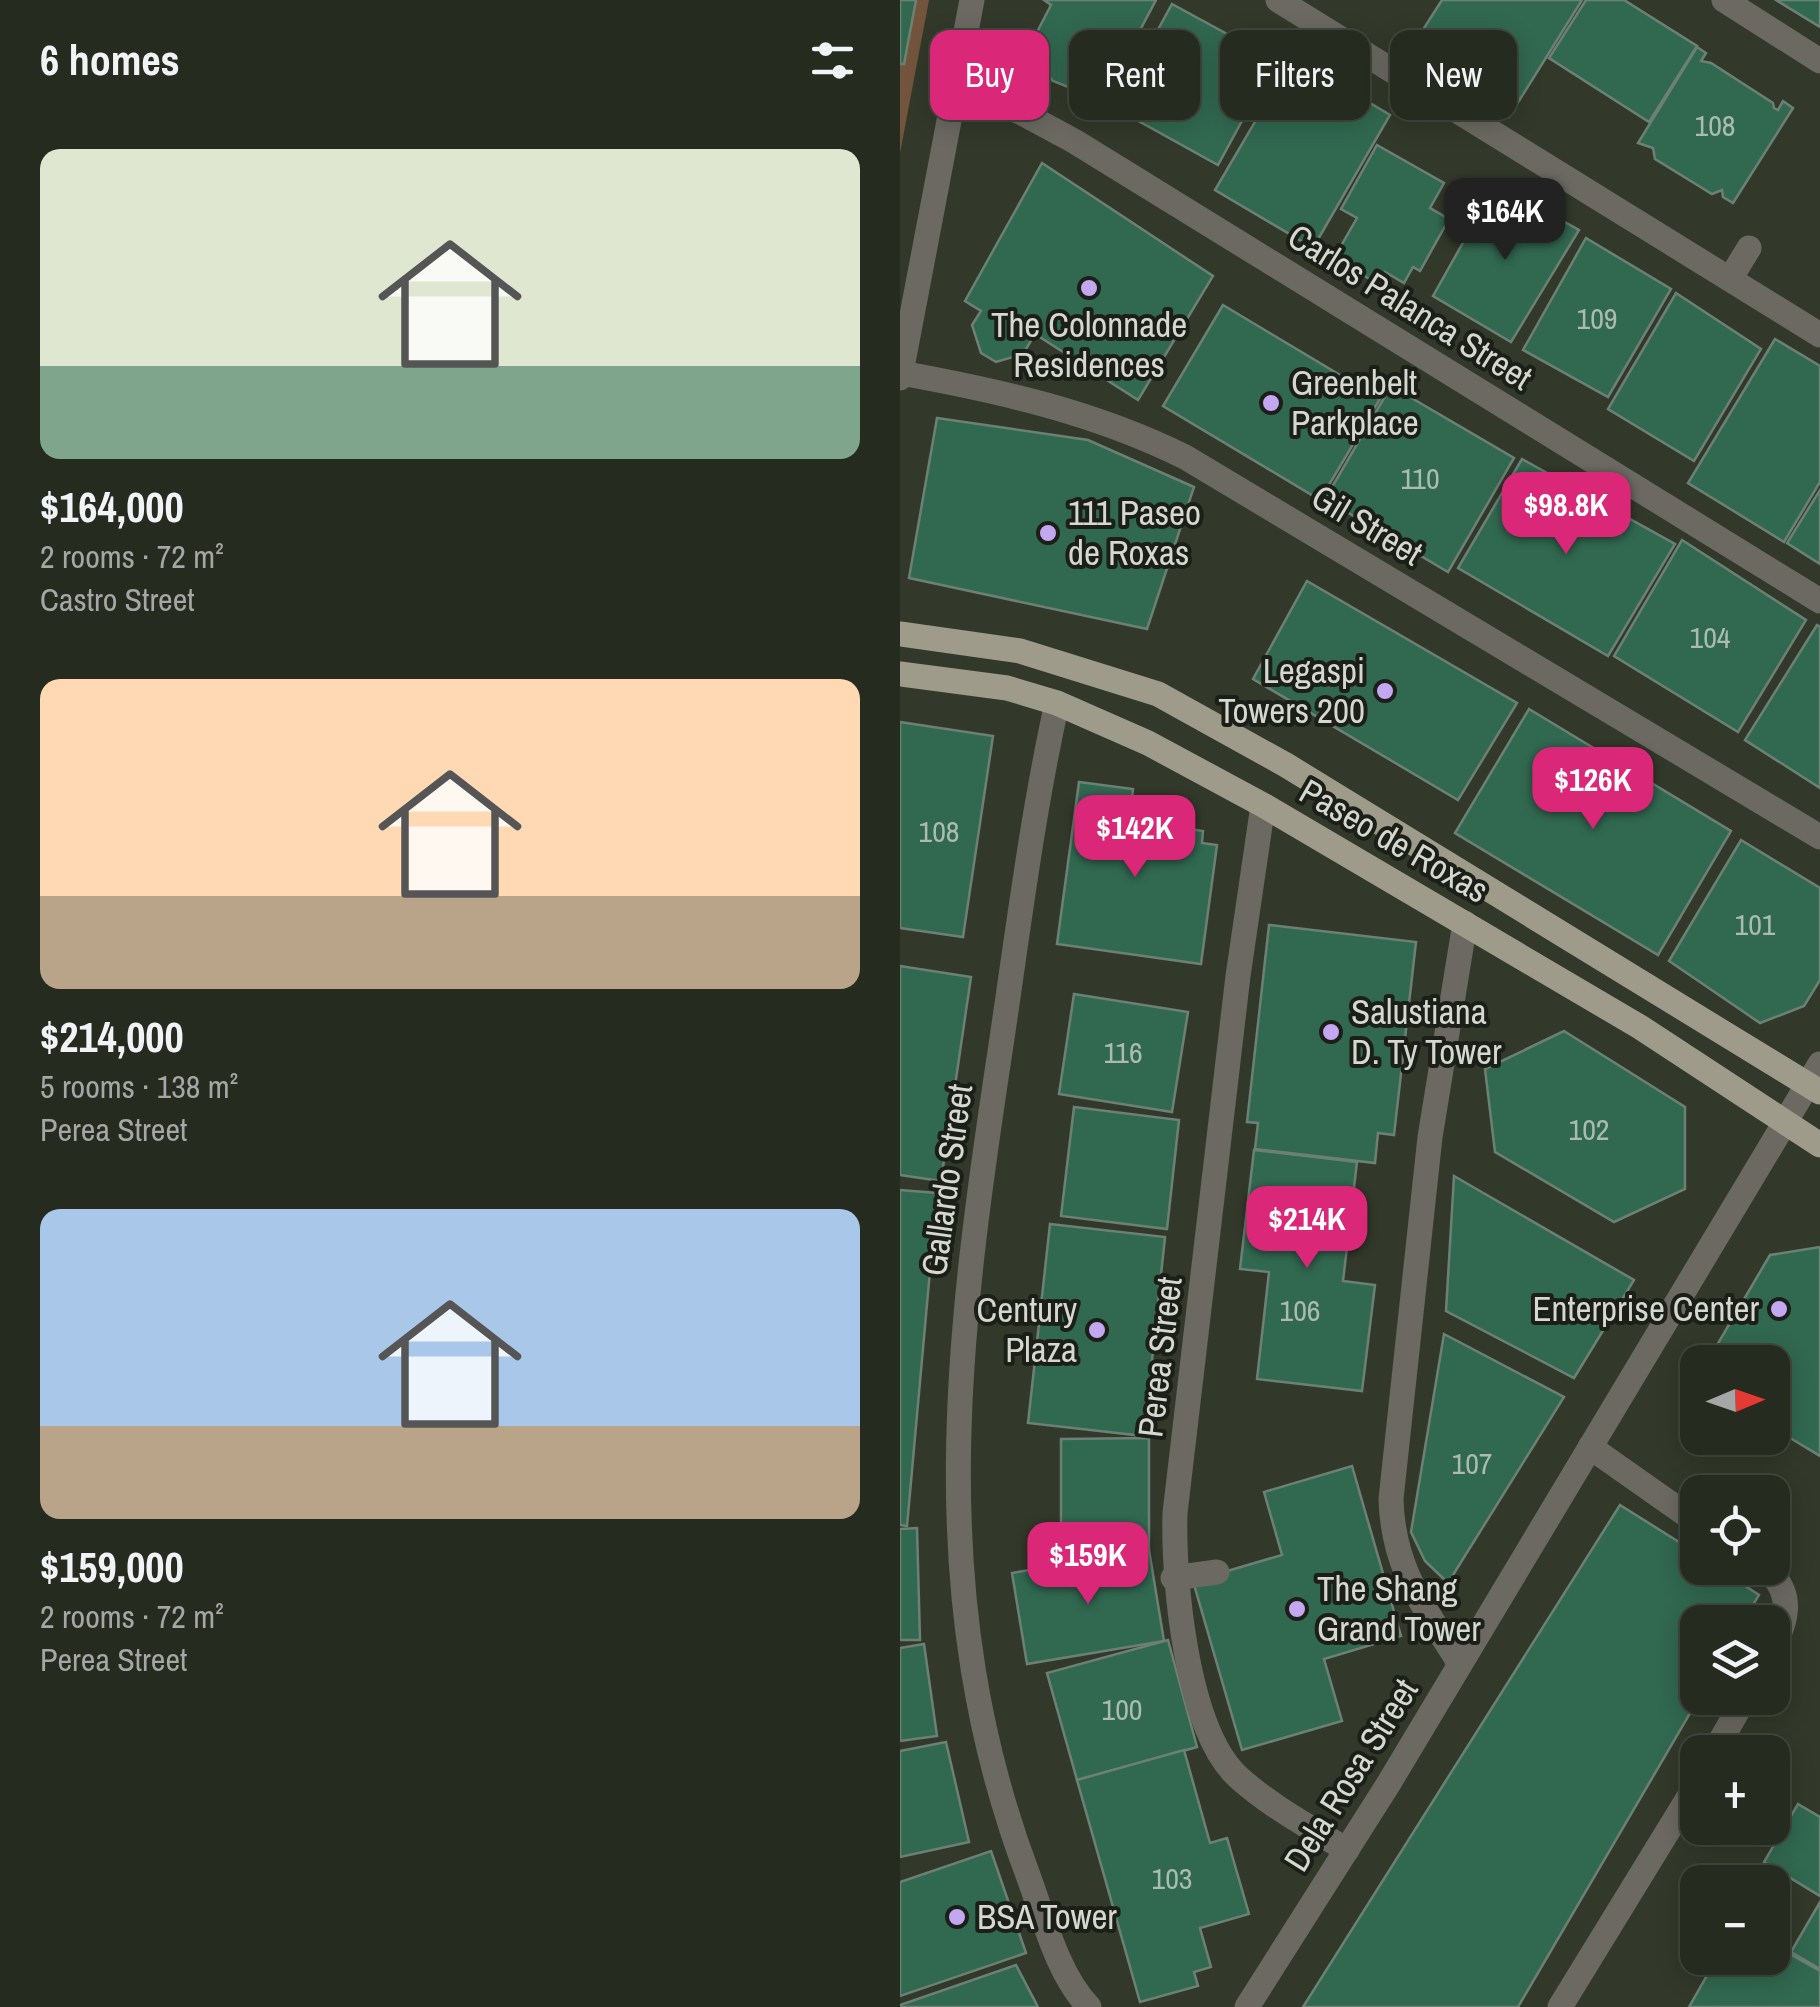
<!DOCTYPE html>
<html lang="en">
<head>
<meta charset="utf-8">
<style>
	:root { --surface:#262b20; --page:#2e3329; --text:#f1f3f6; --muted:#a4a7a5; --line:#42473e; --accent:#db2777 }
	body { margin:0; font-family:"Archivo Narrow",sans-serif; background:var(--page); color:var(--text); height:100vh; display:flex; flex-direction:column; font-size:38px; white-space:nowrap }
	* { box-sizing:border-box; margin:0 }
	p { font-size:32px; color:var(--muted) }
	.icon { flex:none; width:55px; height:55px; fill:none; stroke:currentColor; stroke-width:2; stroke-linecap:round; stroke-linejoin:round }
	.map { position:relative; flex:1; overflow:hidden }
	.sheet { display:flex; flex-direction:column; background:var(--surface); width:900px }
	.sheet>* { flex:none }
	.hud { position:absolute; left:30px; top:30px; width:740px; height:90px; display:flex; gap:20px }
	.needle { width:65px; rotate:88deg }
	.tools { position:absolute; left:780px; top:1345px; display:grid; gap:20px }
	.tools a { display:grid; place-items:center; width:110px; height:110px; border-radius:20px; background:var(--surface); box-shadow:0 5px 25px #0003,0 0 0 2px var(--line); font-size:50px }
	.price { position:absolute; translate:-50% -85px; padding:0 22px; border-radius:20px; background:var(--accent); color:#fff; font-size:32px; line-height:65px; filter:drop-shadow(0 2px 5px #0008) }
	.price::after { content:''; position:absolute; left:50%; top:60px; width:30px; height:22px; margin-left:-15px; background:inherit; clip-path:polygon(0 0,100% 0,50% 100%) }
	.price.active { background:#222; color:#fff }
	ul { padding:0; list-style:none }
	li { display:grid; align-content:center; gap:20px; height:530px; padding:0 40px }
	li span { display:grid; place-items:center; height:310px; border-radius:20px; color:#555 }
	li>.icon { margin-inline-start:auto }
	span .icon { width:180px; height:180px; fill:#fffc; stroke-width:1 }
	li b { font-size:42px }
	h2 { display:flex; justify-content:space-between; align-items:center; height:120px; padding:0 40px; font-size:42px }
	.pill { padding:0 35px; border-radius:20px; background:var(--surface); box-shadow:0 5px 25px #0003,0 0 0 2px var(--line); font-size:35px; line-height:90px }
	.pill.active { background:var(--accent); color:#fff }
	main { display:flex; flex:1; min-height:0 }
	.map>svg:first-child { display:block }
	.green { fill:#73553e }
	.building { fill:#316850; stroke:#6d8076; stroke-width:2.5 }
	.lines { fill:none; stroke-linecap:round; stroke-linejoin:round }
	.minor { stroke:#6b6962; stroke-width:25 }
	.major { stroke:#9f9b8b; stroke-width:25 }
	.poi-dot { fill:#c4a7f1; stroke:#1c1f18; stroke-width:4 }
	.labels { text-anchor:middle; stroke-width:8; stroke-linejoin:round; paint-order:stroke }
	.number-label { font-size:30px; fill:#abbcaf }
	.street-label { font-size:35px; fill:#d4d8cf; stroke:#1c1f18 }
	.poi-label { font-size:35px; fill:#d4d8cf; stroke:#1c1f18; text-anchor:start }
</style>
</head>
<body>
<main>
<section class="sheet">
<h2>6 homes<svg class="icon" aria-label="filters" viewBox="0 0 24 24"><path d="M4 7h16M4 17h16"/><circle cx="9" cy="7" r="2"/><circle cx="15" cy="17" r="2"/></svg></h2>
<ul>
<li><span style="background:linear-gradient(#dfe7d0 70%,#7fa58c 0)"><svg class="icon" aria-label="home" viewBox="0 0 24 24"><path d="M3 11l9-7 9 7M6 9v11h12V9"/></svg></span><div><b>$164,000</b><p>2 rooms · 72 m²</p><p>Castro Street</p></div></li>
<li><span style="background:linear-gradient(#ffd9b3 70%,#b9a48a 0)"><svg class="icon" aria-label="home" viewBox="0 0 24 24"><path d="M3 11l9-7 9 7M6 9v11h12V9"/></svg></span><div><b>$214,000</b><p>5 rooms · 138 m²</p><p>Perea Street</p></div></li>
<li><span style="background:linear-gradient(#a9c7e8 70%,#b9a48a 0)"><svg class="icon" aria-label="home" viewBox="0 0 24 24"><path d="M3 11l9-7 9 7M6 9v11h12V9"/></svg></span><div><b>$159,000</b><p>2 rooms · 72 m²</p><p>Perea Street</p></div></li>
</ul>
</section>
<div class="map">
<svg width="920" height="2007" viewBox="0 0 920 2007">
	<rect width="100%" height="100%" fill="#32392a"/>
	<polygon class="green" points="0,0 29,0 0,153"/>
	<g class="building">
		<polygon points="0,0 16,0 4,64 0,64"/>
		<polygon points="144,0 256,0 212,83 183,93 153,81 136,61 135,36 151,5"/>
		<polygon points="542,0 682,0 609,117 508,53"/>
		<polygon points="686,0 724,0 797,46 749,122 649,58"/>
		<polygon points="876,0 920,0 920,27"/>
		<polygon points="272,4 375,60 318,165 215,108"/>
		<polygon points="797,47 806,53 801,61 811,63 873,103 874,108 878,110 883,101 893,108 833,203 823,197 822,190 812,194 755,159 753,148 738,143"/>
		<polygon points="393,57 490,115 413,248 315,190"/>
		<polygon points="477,145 544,183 530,208 549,219 520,271 513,267 504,283 485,272 478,284 434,258 457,218 441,209"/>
		<polygon points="142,163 313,276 238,400 135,334 123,354 96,362 81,353 72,325 81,311 65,301"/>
		<polygon points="596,184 679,230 611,342 533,296"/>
		<polygon points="686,238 771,289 708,397 623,350"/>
		<polygon points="776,293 861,349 794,461 708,409"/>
		<polygon points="323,305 480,399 420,500 263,406"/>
		<polygon points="875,339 920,366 920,482 884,542 788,483"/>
		<polygon points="491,386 614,458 548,572 425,499"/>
		<polygon points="37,418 188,440 294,487 247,629 9,578"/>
		<polygon points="622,459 775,544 708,656 558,568"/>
		<polygon points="920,490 920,564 887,543"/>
		<polygon points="782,540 906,620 838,732 714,656"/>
		<polygon points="407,581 617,703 558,800 353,679"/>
		<polygon points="917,625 920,627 920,788 845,740"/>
		<polygon points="629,709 831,831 758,955 555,833"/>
		<polygon points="0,722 93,736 63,937 0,928"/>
		<polygon points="179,782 233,789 231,807 271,812 269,826 303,831 302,843 317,845 301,964 157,944"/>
		<polygon points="841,840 920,888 920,980 904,1006 860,1023 769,961"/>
		<polygon points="369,925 516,942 494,1135 478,1133 475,1163 355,1149 358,1123 347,1122"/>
		<polygon points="0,966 71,977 41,1181 0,1175"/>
		<polygon points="174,994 288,1012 272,1112 159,1094"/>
		<polygon points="664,1031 785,1107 785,1189 714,1222 595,1152 585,1069"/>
		<polygon points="174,1107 279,1120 267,1229 161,1216"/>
		<polygon points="354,1150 457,1162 443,1281 475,1285 462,1391 357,1379 369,1272 340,1269"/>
		<polygon points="554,1176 734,1280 674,1378 546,1311"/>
		<polygon points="0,1190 37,1193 7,1526 0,1525"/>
		<polygon points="150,1224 265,1237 244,1436 128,1423"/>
		<polygon points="920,1247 920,1456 872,1427 872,1362 807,1362 870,1255"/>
		<polygon points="544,1334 664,1397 548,1583 525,1561 511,1532"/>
		<polygon points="249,1438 249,1550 161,1550 161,1439"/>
		<polygon points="452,1466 501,1636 424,1659 442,1721 342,1750 293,1581 382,1555 364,1492"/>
		<polygon points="720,1505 798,1554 798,1568 818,1568 859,1595 843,1622 798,1622 799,1698 618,2007 403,2007"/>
		<polygon points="17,1528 20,1640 0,1640 0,1529"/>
		<polygon points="249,1550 264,1641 127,1664 112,1573"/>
		<polygon points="268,1640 297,1747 177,1780 147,1673"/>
		<polygon points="24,1644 37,1736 0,1741 0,1648"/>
		<polygon points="46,1742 69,1842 0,1857 0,1751"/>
		<polygon points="284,1750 310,1843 327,1838 349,1914 300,1928 311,1967 294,1972 298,1986 240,2002 177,1780"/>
		<polygon points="898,1804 920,1817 920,1896 864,1862"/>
		<polygon points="91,1851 126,1953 0,1996 0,1882"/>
		<polygon points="920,1902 920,1969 891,1952"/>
		<polygon points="872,1944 920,1971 920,2007 789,2007 817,1958 872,1958"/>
		<polygon points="116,1965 138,2007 0,2007 0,2005"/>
	</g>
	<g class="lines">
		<g class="minor">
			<polyline points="378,0 920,335"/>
			<polyline points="824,0 920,61"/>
			<polyline points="56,86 122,113 174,141 920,601"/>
			<polyline points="830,279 849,248"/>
			<path d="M1,373c99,18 193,39 284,84l635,380"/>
			<polyline points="0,378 72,0"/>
			<path d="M157,703c-25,113 -39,228 -56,342 -44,289 -79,552 28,833 15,41 29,97 60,129"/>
			<path d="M363,805l-25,171 -63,537c-2,67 11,216 63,264 32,29 73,51 109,73"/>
			<polyline points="690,1447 798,1523"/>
			<path d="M865,1568c28,23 24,51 7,80"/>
			<polyline points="273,1578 317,1572"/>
			<path d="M560,1664c-36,-58 -67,-94 -69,-165l39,-362 35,-214"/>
			<polyline points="814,1752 845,1698"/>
			<polyline points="347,2007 489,1783 920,1064"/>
			<polyline points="660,2007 798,1782"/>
		</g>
		<g class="major">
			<polyline points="0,634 120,651 258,694 386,765 920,1092"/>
			<polyline points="0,674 107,688 157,703 248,743 363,805 740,1027 920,1145"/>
		</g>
	</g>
	<g class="poi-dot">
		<circle cx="189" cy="288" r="10"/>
		<circle cx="371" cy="403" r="10"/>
		<circle cx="148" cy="533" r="10"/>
		<circle cx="485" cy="691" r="10"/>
		<circle cx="431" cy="1032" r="10"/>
		<circle cx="879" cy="1309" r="10"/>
		<circle cx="197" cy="1330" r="10"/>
		<circle cx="397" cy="1609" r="10"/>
		<circle cx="57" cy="1917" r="10"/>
	</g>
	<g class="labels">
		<g class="number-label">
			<text x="815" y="136">108</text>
			<text x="697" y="329">109</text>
			<text x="520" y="489">110</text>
			<text x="810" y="648">104</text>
			<text x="39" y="842">108</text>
			<text x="855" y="935">101</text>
			<text x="223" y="1063">116</text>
			<text x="689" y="1140">102</text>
			<text x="400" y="1321">106</text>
			<text x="572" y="1474">107</text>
			<text x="222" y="1720">100</text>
			<text x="272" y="1889">103</text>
		</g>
		<g class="street-label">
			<text transform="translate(510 307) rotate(32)" y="12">Carlos Palanca Street</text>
			<text transform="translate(467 525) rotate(31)" y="12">Gil Street</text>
			<text transform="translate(494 841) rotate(30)" y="12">Paseo de Roxas</text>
			<text transform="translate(47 1180) rotate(-82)" y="12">Gallardo Street</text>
			<text transform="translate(260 1357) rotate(-83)" y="12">Perea Street</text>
			<text transform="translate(451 1775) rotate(-58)" y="12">Dela Rosa Street</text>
		</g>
		<g class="poi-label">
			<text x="189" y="337" text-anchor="middle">The Colonnade<tspan x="189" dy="40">Residences</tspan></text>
			<text x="391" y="395">Greenbelt<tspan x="391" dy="40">Parkplace</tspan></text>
			<text x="168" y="525">111 Paseo<tspan x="168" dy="40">de Roxas</tspan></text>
			<text x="465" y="683" text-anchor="end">Legaspi<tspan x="465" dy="40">Towers 200</tspan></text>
			<text x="451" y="1024">Salustiana<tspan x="451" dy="40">D. Ty Tower</tspan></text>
			<text x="859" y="1321" text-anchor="end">Enterprise Center</text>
			<text x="177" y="1322" text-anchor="end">Century<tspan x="177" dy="40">Plaza</tspan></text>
			<text x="417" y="1601">The Shang<tspan x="417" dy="40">Grand Tower</tspan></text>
			<text x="77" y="1929">BSA Tower</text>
		</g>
	</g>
</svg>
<div class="tools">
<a><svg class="needle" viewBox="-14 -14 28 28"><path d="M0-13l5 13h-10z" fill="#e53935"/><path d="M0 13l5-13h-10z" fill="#a4a7a5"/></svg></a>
<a><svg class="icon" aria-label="locate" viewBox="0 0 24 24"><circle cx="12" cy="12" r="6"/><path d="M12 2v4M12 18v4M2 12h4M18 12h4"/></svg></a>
<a><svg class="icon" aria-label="layers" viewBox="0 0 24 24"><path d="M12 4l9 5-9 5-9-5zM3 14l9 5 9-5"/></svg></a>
<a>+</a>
<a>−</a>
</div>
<b class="price active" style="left:605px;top:263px">$164K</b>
<b class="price" style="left:666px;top:557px">$98.8K</b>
<b class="price" style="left:693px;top:832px">$126K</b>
<b class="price" style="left:235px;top:880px">$142K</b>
<b class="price" style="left:407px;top:1271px">$214K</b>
<b class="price" style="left:188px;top:1607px">$159K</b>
<div class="hud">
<a class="pill active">Buy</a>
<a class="pill">Rent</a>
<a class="pill">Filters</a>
<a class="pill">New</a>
</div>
</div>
</main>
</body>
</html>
